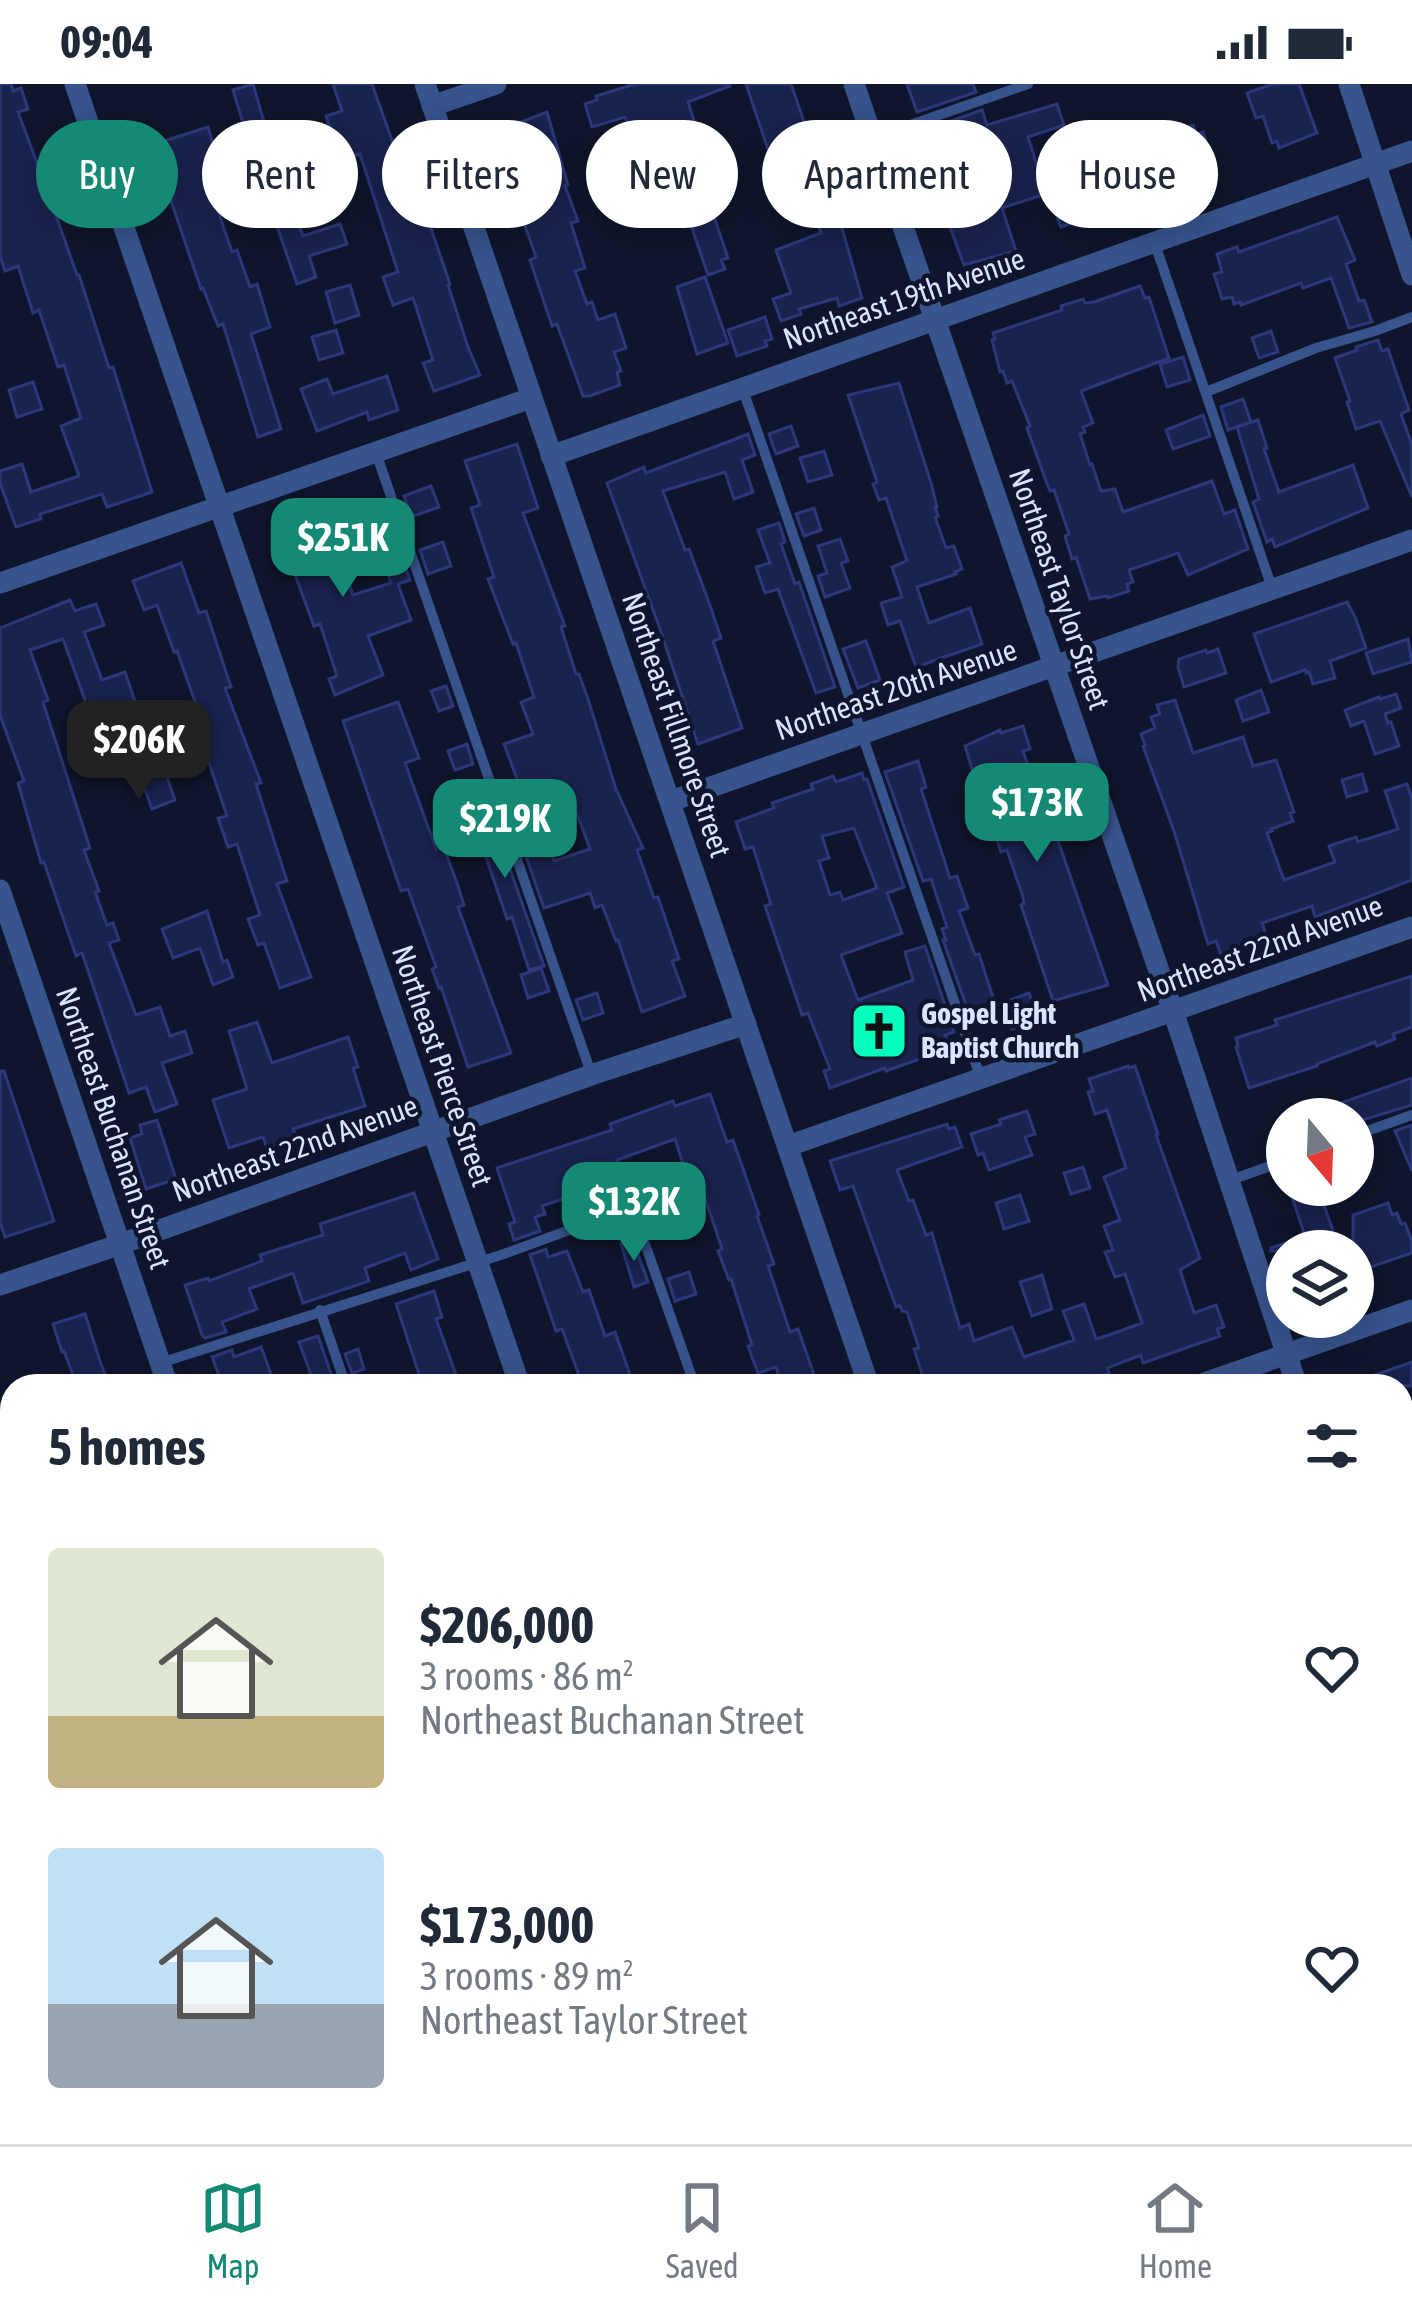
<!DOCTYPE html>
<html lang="en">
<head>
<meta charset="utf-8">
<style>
	:root { --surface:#fff; --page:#f6f6f7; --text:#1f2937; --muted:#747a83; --line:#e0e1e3; --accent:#148973 }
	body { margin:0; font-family:"Asap Condensed",sans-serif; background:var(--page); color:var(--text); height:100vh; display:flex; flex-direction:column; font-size:45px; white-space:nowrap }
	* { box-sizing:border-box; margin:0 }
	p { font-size:39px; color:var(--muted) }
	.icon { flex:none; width:66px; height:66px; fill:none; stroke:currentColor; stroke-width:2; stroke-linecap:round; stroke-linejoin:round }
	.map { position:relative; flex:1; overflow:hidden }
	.sheet { position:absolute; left:0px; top:1290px; width:1413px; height:771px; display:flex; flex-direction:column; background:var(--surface); border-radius:36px 36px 0 0; box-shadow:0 6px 30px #0003 }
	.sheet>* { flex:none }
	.guide { position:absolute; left:36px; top:36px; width:1341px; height:108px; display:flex; gap:24px }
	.needle { width:78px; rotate:161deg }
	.controls { position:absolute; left:1266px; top:1014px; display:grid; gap:24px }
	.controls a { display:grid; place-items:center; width:108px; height:108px; border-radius:50%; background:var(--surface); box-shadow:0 6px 30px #0003; font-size:60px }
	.price { position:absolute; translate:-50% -102px; padding:0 27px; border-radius:24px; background:var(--accent); color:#fff; font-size:39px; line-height:78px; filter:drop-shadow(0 3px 6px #0008) }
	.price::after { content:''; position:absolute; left:50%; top:72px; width:36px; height:27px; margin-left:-18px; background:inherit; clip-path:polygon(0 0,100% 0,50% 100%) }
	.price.on { background:#222; color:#fff }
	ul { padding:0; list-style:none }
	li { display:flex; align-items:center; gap:36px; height:300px; padding:0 48px }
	li span { display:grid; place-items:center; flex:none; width:336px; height:240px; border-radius:12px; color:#555 }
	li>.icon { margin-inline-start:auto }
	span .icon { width:144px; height:144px; fill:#fffc; stroke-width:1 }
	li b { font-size:51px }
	h2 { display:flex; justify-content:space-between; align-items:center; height:144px; padding:0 48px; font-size:51px }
	.chip { padding:0 42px; border-radius:54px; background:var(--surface); box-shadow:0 6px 30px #0003; font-size:42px; line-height:108px }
	.chip.on { background:var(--accent); color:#fff }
	.status { display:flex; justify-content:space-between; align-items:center; height:84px; padding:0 60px; background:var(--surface); direction:ltr }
	.status svg { height:33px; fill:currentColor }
	.menu { display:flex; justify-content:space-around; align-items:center; height:168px; border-top:3px solid var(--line); background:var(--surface); font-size:33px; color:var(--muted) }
	.menu a { display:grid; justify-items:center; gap:6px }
	.menu .on { color:var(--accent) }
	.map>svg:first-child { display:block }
	.building { fill:#1a234e; stroke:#2b387b; stroke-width:3; fill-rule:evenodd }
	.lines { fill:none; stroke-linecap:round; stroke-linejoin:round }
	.service { stroke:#38548d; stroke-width:10 }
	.minor { stroke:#38548d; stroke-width:21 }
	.labels { text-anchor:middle; stroke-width:9; stroke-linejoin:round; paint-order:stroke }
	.street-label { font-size:30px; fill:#dae3ff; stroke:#0f152c }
	.poi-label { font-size:30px; font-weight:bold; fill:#dae3ff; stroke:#0f152c; text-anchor:start }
</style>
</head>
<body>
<div class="status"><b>09:04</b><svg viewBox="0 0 49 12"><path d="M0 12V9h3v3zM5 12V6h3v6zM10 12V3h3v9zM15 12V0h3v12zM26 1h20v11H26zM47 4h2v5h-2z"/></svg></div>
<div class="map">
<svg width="1412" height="2060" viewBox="0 0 1412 2060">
	<rect width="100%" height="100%" fill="#0f152c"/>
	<g class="building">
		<polygon points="0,0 11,0 13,7 21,4 28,25 18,28 42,92 45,91 54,119 52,120 77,191 79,191 109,284 113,283 152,408 107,423 102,410 40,430 41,435 16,443 0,399 0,387 22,380 31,408 79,392 61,342 81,334 64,281 58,283 39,226 33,229 18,182 5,187 0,172"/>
		<polygon points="253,0 280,93 283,92 303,152 340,140 347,160 309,172 316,193 297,200 262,99 248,45 245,46 233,6"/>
		<polygon points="333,0 372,0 399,76 407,74 450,200 448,201 468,263 480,291 434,307 423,279 433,276 413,214 393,221 383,193 398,188 360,70 342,76 326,32 342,27"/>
		<polygon points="635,0 730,0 730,2 688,18 699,52 661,66 682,128 662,135 625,33 592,43 585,20 597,16 596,12"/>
		<polygon points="746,0 791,0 821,87 826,85 842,129 838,130 862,214 839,222 837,214 799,225 801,230 781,237 773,215 791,209 776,166 821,149 807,110 780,119 770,92 775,86"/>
		<polygon points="907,0 973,0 976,8 917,28"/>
		<polygon points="1273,0 1299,0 1317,49 1279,64 1277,57 1272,59 1263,32 1256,34 1247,9"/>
		<polygon points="1057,20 1064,41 1028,53 1046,110 1002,124 1016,167 964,181 933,98 939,96 923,47 982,26 987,41"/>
		<polygon points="547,28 568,101 565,102 578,137 571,139 585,184 575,187 587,220 592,218 598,236 615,230 626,264 614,268 621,287 617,288 620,301 590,312 583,312 557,240 552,242 530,176 536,173 492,49"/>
		<polygon points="1193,41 1196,51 1203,48 1217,91 1097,133 1096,130 1061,143 1042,94 1079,81 1077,75 1146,52 1147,55"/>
		<polygon points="208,43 215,67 208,70 222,111 214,115 232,168 237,166 250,203 257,200 270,243 251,250 281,345 258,353 223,240 218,242 203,204 201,205 152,61"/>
		<polygon points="710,102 716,123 711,124 728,174 721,176 725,185 708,191 681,112"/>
		<polygon points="1337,133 1355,176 1346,180 1359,217 1364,216 1372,238 1349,244 1331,194 1303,204 1301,199 1241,221 1240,218 1234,220 1232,213 1222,215 1214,190 1222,188 1217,170 1237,163 1239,168"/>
		<polygon points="705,193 728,259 697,270 677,203"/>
		<polygon points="350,201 359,231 335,239 326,208"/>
		<polygon points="1140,202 1145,214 1149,213 1169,274 1081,307 1093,339 1083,343 1085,348 1080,350 1090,381 1092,380 1101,407 1115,405 1123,428 1212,397 1224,430 1235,426 1248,465 1188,491 1178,469 1129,486 1133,498 1127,500 1129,507 1108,514 1107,512 1090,515 1076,473 1072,475 1065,452 1069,450 1054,406 1050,407 1047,400 1027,344 1030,342 1012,297 1007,299 1003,287 1000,288 992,256 995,255 993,249 1062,226 1061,222 1083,215 1085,219 1094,218"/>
		<polygon points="765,233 772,255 765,257 767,262 737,272 728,246"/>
		<polygon points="336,246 343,269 319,276 312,253"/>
		<polygon points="1271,247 1278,268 1259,274 1252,254"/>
		<polygon points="1378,256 1382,267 1388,265 1409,326 1401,330 1412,361 1412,413 1380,337 1356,345 1347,318 1350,317 1335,274 1357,266 1356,263"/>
		<polygon points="1183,273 1190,296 1167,303 1160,280"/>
		<polygon points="387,292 398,326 369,336 367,328 317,347 301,305 327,295 333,310"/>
		<polygon points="33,298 42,325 17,333 9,306"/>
		<polygon points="899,299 931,399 937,423 935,423 938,432 935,433 946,464 954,462 962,485 955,488 956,490 917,503 929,539 970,524 982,560 916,583 900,537 888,541 881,519 902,513 892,483 907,477 886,414 879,416 873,400 877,398 848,311"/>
		<polygon points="1243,315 1251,338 1228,346 1221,323"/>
		<polygon points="1203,331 1210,352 1173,365 1166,346"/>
		<polygon points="1258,336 1267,364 1264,365 1279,408 1353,381 1368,424 1275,463 1272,455 1267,458 1253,418 1259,415 1237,343"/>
		<polygon points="791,342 798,362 776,370 769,350"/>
		<polygon points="748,350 755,371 742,376 753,408 734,415 725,388 663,407 685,466 689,465 707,513 721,554 713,557 742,644 698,660 660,545 607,399 644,383 646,389"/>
		<polygon points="517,360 538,424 523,429 565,542 561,543 576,590 579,590 588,615 616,705 643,764 637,766 654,814 658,813 679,875 672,877 685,912 642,928 618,856 616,857 602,821 595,824 590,809 544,824 511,729 530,723 547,772 552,770 554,777 590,765 567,703 526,719 504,660 533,650 521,618 534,613 516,559 513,560 488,495 494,493 471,424 480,421 465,377"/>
		<polygon points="824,367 832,391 808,398 800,374"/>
		<polygon points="431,402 439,423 411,433 404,412"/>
		<polygon points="814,424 821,446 804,452 796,430"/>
		<polygon points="330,428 338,453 335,454 353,511 391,499 384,478 401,472 410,496 398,500 411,536 368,552 383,591 335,611 329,595 337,592 320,540 314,542 278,445"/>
		<polygon points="779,439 785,458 781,460 795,500 799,498 835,603 816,609 778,505 765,509 756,483 770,479 758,446"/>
		<polygon points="840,455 848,477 841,479 850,504 825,513 818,492 827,489 818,462"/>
		<polygon points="443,458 451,482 428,490 420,466"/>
		<polygon points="181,479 199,529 206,527 231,603 225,604 261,699 256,700 287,797 277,800 311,893 280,904 264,859 258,861 248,835 260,831 237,760 228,763 218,734 227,732 205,667 163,682 175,716 152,725 114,618 89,627 63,555 30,566 48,616 43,618 90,764 84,766 99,807 95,808 107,841 113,839 119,856 109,859 136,931 160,923 170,952 185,947 192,969 162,979 177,1020 155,1028 146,1003 129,1009 82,869 76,872 44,778 41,779 18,699 24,697 0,631 0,544 70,516 75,527 96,520 104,541 84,548 102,596 125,588 142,638 147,637 152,655 202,637 177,567 174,568 157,521 144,526 133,497"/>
		<polygon points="1347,518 1356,535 1366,564 1330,577 1335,594 1313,600 1309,588 1306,589 1305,586 1271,598 1254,550"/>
		<polygon points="1408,555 1412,578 1373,590 1366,569"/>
		<polygon points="866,557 880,596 858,604 843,565"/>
		<polygon points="1218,565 1226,589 1184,603 1178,583 1179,575 1206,566 1207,569"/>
		<polygon points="446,602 453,622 439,627 431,607"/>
		<polygon points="1261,606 1269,628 1243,637 1236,616"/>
		<polygon points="1396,610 1401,624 1385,630 1388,639 1391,638 1399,662 1375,670 1364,637 1351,642 1345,626 1379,613 1380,615"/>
		<polygon points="1175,616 1193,669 1243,653 1253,682 1276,676 1294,728 1290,729 1293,737 1271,745 1272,747 1267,749 1284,796 1335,778 1329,762 1356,753 1358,758 1398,745 1385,707 1407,700 1412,715 1412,796 1315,833 1312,822 1262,839 1267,854 1221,871 1216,857 1208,860 1175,750 1143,662 1145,661 1141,650 1155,644 1151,633 1160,630 1157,621"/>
		<polygon points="398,618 419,674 405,679 436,765 443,762 457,799 464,821 458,823 511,969 468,983 441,903 439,904 432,885 436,883 408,805 401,807 343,637"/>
		<polygon points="1023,642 1030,665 1023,667 1034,700 1038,699 1108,901 1053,917 1021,821 1024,820 1023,813 1007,766 1001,768 993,744 996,743 977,684 972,685 965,662 1000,646 1001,649"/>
		<polygon points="467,660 473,680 455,686 448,667"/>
		<polygon points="918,677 926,703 921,705 950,794 957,792 968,824 959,827 975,871 979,870 999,932 973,941 943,856 946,856 942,845 947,843 931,795 923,797 885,688"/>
		<path d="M862,689l2,7 3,-1 37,108 -17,6 15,40 -61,22 17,45 55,-20 -8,-28 20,-6 29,86 -9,3 3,7 -22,8 2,6 -42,15 -1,-3 -55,20 -6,-17 6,-2 -22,-56 -6,2 -37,-109 6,-2 -18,-57 -8,2 -9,-27 38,-14 -2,-5 41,-14 -2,-5 22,-8 3,6zM854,744l23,60 -34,12 -3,-8 -10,3 -11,-34 10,-3 -7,-22z"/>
		<polygon points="1362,690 1367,707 1347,713 1342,696"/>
		<polygon points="485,714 544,882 529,886 512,833 507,835 468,720"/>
		<polygon points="207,827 223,878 227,876 233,893 213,901 200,864 173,874 162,845"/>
		<polygon points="541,884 549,907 528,914 521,891"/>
		<polygon points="1412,892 1412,943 1393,950 1395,955 1377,962 1375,958 1317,980 1317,982 1249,1004 1236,963 1238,962 1236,954 1277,941 1275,936"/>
		<polygon points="597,909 603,929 583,936 576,916"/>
		<polygon points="1029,909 1039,935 1012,945 1002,919"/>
		<polygon points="257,938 272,979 348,953 358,983 353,984 365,1022 293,1045 297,1054 267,1064 263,1053 229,1064 213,1016 247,1005 229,947"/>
		<polygon points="1128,982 1129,984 1135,982 1158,1050 1156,1051 1200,1174 1180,1186 1194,1229 1216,1221 1224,1243 1217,1245 1220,1252 1143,1279 1141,1271 1107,1284 1109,1289 1084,1298 1085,1302 926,1302 914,1265 919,1264 907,1228 902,1227 900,1221 896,1223 853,1102 840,1106 830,1077 947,1040 949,1045 955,1043 962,1063 897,1086 909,1117 913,1116 926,1151 932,1149 960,1244 969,1240 974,1257 1012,1243 1024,1273 1074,1256 1063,1227 1084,1220 1096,1255 1109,1251 1142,1239 1125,1190 1115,1193 1105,1168 1113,1166 1104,1142 1120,1136 1104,1093 1126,1084 1107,1026 1095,1030 1088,1008 1093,1007 1089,995"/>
		<polygon points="0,987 4,987 54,1137 5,1153 0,1138"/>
		<polygon points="1412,994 1412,1021 1353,1039 1353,1035 1306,1035 1306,1031"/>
		<polygon points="710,1010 727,1058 733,1056 759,1131 757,1132 774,1180 768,1182 790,1248 798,1245 818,1302 782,1302 776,1283 758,1289 748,1262 752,1261 731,1195 729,1196 718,1167 722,1165 700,1099 690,1102 675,1055 617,1076 619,1082 581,1094 585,1107 542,1122 545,1130 535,1133 540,1147 514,1156 509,1140 515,1138 497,1084 612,1046 610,1040 673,1017 675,1022"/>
		<polygon points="1027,1027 1035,1050 1025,1053 1032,1071 989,1086 983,1069 978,1071 971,1050 1001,1040 999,1036"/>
		<polygon points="157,1036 176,1095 146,1105 130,1054 142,1050 140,1041"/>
		<polygon points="1412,1041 1412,1087 1395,1047"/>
		<polygon points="1083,1083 1090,1104 1071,1110 1064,1089"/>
		<polygon points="1288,1101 1317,1101 1340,1167 1271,1167 1271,1164 1305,1152"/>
		<polygon points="414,1109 438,1175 411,1186 405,1169 365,1184 369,1197 303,1219 293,1189 249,1205 257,1225 222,1238 226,1248 205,1254 202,1251 185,1201 208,1194 209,1197 262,1177 260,1171 323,1151 320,1140"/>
		<polygon points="1020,1111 1029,1137 1004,1145 996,1119"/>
		<polygon points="663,1112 670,1134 650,1140 643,1118"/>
		<polygon points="1388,1119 1392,1131 1397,1129 1401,1140 1405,1139 1412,1158 1412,1169 1353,1189 1353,1131"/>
		<polygon points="633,1156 648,1198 634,1203 621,1160"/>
		<polygon points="546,1165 548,1173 567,1167 583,1208 589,1206 605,1252 615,1248 634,1302 583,1302 562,1245 556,1247 530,1171"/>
		<polygon points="689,1188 696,1210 675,1217 668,1195"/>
		<polygon points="1042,1191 1052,1225 1032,1232 1020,1198"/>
		<polygon points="434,1207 442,1233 436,1235 460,1302 423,1302 396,1220"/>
		<polygon points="85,1230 99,1274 109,1302 77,1302 64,1267 62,1268 53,1240"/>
		<polygon points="318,1252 333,1296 331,1297 333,1302 315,1302 299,1258"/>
		<polygon points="261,1263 271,1290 237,1302 223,1302 212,1273 232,1266 234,1273"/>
		<polygon points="358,1265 364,1285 352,1289 345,1270"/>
		<polygon points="1412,1278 1412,1302 1353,1302 1352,1299"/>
	</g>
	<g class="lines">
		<g class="service">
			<polyline points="873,54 1028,0"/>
			<polyline points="1154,157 1272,504"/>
			<polyline points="742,303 981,995"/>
			<polyline points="1206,308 1316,264 1375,247 1412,233"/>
			<polyline points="376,369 591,989"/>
			<polyline points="1353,1052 1412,1031"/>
			<polyline points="1228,1097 1287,1076"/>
			<polyline points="320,1226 346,1302"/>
			<polyline points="160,1279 504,1170 632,1123 695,1302"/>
			<polyline points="0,1325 12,1360"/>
			<polyline points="1401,1421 1412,1417"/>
			<polyline points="248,2049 251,2060"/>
			<polyline points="600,2049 603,2060"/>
		</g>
		<g class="minor">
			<polyline points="75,0 520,1302"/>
			<polyline points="425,0 869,1302"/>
			<polyline points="854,0 1181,951 1297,1302"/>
			<polyline points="1349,0 1412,191"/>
			<polyline points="432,22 496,0"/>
			<polyline points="551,372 1412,67"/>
			<polyline points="0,499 531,314"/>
			<polyline points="671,717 1412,456"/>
			<polyline points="0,806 168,1302"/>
			<polyline points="788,1062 1412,843"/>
			<polyline points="0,1201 121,1160 591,991 746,940"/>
			<polyline points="1196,1302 1412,1226"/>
			<polyline points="1401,1597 1412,1629"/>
			<polyline points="1401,1734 1412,1730"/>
			<polyline points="0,1837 12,1871"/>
			<polyline points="0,1907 12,1902"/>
			<polyline points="72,2049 75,2060"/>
			<polyline points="422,2049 426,2060"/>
			<polyline points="774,2049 778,2060"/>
			<polyline points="1126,2049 1130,2060"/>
		</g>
	</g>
	<defs>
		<g id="church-square" transform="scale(3)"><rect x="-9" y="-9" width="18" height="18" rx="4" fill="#06ffbd" stroke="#0f152c"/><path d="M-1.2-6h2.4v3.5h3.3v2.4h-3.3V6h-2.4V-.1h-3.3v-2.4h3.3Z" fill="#111"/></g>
	</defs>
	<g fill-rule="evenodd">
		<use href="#church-square" x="879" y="947"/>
	</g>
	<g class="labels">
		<g class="street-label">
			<text transform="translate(904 215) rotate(-19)" y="10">Northeast 19th Avenue</text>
			<text transform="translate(1059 505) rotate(71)" y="10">Northeast Taylor Street</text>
			<text transform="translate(896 606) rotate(-19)" y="10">Northeast 20th Avenue</text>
			<text transform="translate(676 641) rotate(71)" y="10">Northeast Fillmore Street</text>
			<text transform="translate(1260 865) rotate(-20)" y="10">Northeast 22nd Avenue</text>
			<text transform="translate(442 982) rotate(71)" y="10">Northeast Pierce Street</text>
			<text transform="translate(113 1044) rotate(71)" y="10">Northeast Buchanan Street</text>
			<text transform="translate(295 1065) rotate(-20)" y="10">Northeast 22nd Avenue</text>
		</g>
		<g class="poi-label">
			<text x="921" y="940">Gospel Light<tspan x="921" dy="34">Baptist Church</tspan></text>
		</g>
	</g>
</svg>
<div class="controls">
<a><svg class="needle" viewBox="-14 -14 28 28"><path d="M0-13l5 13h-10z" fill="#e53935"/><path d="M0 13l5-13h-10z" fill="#747a83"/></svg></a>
<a><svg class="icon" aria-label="layers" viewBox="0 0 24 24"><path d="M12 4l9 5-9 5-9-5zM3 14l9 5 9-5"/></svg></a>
</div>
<b class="price" style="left:343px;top:516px">$251K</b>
<b class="price on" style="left:139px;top:718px">$206K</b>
<b class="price" style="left:1037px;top:781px">$173K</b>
<b class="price" style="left:505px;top:797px">$219K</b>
<b class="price" style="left:634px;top:1180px">$132K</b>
<div class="guide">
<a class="chip on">Buy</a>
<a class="chip">Rent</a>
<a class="chip">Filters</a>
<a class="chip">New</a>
<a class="chip">Apartment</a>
<a class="chip">House</a>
</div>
<section class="sheet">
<h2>5 homes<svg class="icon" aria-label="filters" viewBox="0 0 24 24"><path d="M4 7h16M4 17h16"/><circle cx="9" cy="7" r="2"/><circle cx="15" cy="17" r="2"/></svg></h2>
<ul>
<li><span style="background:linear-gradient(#dfe7d0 70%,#c2b280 0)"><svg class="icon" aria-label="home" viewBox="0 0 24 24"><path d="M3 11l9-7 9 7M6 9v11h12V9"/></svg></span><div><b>$206,000</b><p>3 rooms · 86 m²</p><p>Northeast Buchanan Street</p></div><svg class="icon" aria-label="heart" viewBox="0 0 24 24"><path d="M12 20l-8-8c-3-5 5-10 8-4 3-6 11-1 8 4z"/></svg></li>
<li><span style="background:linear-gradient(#bfe0f5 65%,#9aa5b1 0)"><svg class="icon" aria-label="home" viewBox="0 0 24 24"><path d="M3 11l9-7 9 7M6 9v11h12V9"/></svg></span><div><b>$173,000</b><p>3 rooms · 89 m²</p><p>Northeast Taylor Street</p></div><svg class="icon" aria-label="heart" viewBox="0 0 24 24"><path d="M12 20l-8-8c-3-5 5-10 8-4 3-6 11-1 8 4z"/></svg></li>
</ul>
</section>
</div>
<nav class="menu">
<a class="on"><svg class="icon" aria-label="map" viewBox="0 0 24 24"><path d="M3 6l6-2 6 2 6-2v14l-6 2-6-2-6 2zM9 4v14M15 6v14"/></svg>Map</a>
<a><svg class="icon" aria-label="saved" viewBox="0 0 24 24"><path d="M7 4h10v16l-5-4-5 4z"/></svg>Saved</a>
<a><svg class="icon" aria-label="home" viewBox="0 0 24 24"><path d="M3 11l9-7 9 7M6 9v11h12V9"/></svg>Home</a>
</nav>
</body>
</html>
